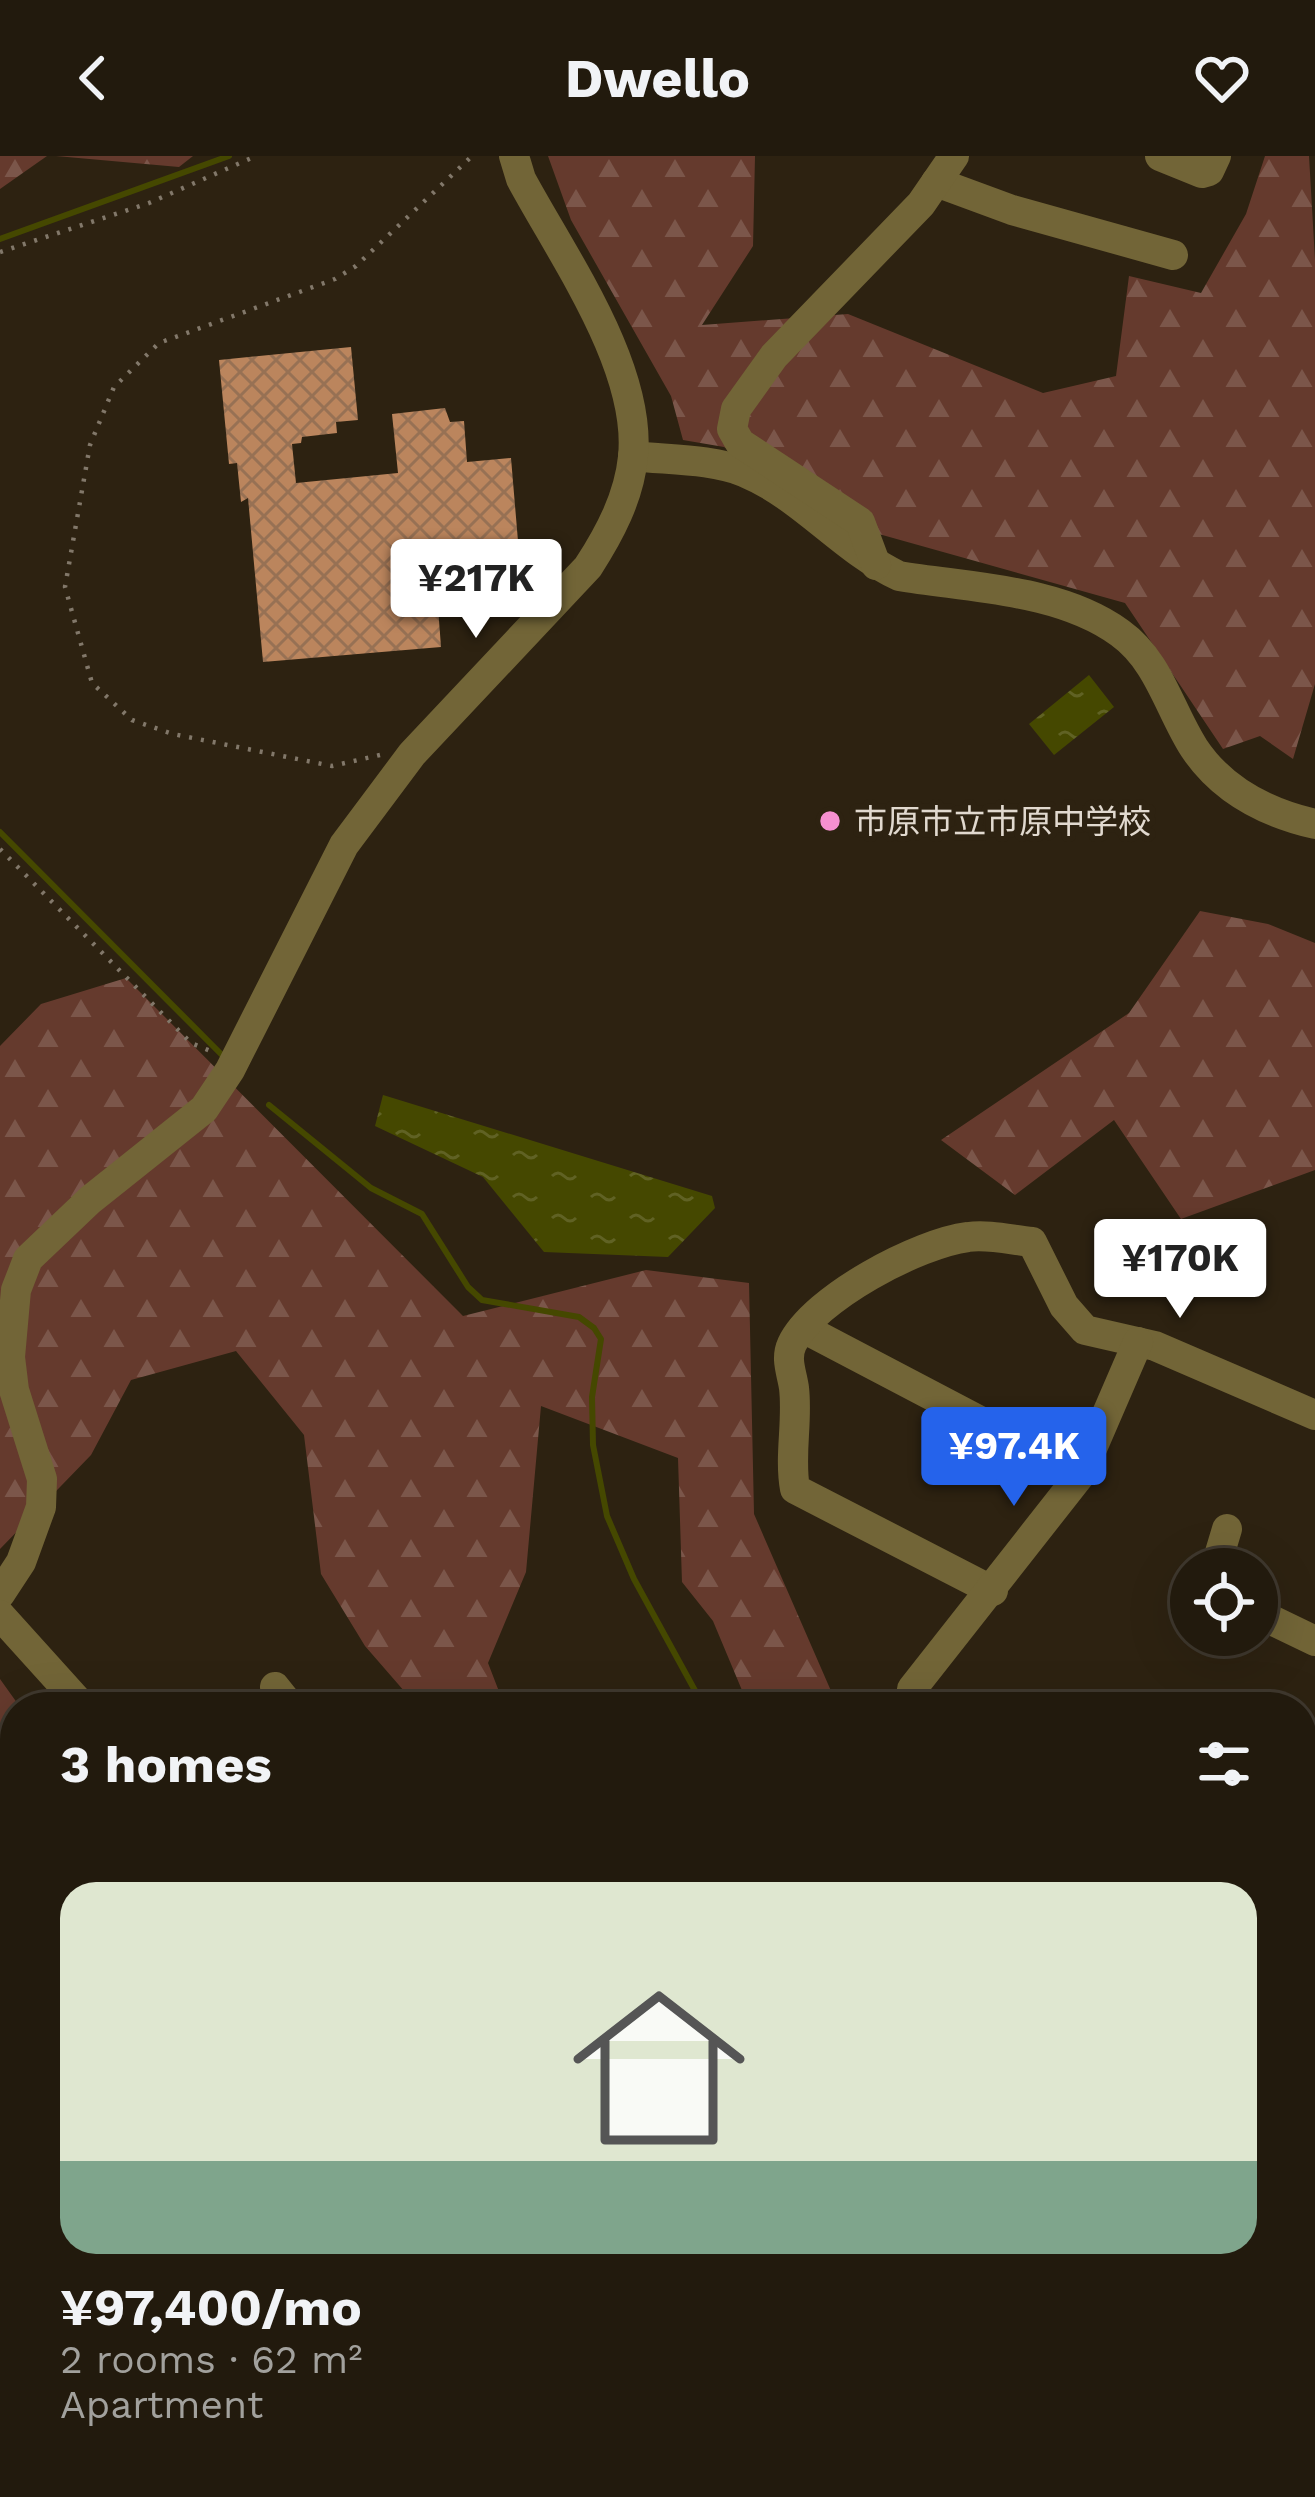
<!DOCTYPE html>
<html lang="en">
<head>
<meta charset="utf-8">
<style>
	:root { --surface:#221a0d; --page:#2e271b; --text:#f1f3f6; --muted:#a2a19d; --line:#3f382e; --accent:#2563eb }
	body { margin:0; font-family:"Work Sans","Noto Sans JP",sans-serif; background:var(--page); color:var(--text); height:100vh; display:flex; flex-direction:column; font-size:45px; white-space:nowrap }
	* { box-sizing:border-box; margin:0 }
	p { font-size:39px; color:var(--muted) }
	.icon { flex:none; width:66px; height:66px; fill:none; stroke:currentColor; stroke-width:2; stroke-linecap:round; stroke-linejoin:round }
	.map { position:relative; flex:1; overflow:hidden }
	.sheet { position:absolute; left:0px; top:1536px; width:1317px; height:807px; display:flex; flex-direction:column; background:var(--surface); border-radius:48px 48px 0 0; box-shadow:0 12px 48px #0002,0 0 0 3px var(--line) }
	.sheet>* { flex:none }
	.buttons { position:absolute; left:1170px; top:1392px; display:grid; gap:24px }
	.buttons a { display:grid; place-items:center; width:108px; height:108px; border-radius:50%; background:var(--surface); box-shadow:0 12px 48px #0002,0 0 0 3px var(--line); font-size:60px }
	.price { position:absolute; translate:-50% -102px; padding:0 27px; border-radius:12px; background:#fff; color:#222; font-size:39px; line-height:78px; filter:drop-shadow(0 3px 6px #0008) }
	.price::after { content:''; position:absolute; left:50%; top:72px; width:36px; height:27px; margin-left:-18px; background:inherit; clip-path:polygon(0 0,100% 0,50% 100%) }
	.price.active { background:var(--accent); color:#fff }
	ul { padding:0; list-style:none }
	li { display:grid; align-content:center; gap:24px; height:636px; padding:0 60px }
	li span { display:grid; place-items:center; height:372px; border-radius:36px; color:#555 }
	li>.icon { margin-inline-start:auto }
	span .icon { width:216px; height:216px; fill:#fffc; stroke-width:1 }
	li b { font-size:51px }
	h2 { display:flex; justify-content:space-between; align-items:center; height:144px; padding:0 60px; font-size:51px }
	header { display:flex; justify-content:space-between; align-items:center; height:156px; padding:0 60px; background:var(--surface); font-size:54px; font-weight:700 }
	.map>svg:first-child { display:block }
	.forest { fill:url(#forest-firs) }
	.water { fill:url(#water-ripples) }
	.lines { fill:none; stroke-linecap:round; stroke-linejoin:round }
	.stream { stroke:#454800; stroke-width:6 }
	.building { fill:url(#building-cross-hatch) }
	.path { stroke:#82786a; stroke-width:4.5; stroke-dasharray:3 9; stroke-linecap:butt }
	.minor { stroke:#726537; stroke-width:30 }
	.poi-dot { fill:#f690d0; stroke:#2d2211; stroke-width:4.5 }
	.labels { text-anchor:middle; stroke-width:12; stroke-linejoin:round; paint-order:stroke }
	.poi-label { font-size:33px; fill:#e1d9cf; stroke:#2d2211; text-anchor:start }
</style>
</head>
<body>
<header><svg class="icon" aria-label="back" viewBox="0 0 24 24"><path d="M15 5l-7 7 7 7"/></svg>Dwello<svg class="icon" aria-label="heart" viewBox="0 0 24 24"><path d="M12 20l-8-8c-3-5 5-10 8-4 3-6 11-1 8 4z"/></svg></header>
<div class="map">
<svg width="1315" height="2341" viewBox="0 0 1315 2341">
	<defs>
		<pattern id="forest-firs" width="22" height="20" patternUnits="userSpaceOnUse" patternTransform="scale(3)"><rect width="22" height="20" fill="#653a2d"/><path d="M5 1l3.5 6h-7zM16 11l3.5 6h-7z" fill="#7b564a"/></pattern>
		<pattern id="water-ripples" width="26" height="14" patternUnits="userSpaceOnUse" patternTransform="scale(3)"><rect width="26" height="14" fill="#454800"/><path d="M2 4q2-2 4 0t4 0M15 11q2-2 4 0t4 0" fill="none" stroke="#606224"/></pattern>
		<pattern id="building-cross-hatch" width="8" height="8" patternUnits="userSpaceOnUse" patternTransform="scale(3)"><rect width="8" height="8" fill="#bb855d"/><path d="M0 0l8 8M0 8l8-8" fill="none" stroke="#977154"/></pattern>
	</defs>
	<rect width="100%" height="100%" fill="#2d2211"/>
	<g class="forest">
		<polygon points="0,0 47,0 0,33"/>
		<polygon points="56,0 193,0 179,11"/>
		<polygon points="548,0 755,0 753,90 702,169 848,158 1043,237 1116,220 1129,120 1201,137 1246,58 1265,0 1309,0 1315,104 1315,528 1293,603 1260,580 1223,593 1125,447 836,366 724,291 683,284 671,240 571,64"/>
		<polygon points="1200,755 1268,768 1315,787 1315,1014 1181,1063 1114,964 1015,1039 941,984 1129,857"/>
		<polygon points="126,822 463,1160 646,1114 749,1127 754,1358 838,1551 749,1551 713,1465 682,1426 678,1302 541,1250 526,1416 488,1507 505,1551 418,1551 365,1490 321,1418 304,1279 236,1195 131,1224 91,1299 0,1393 0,890 41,848"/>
		<polygon points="0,1523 20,1551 15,1551 15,1618 5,1670 0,1672"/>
	</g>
	<g class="water">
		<polygon points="1089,519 1114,551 1054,599 1029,568"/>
		<polygon points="383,939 712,1040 715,1052 668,1101 544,1096 483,1021 375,970"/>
	</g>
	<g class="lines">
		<g class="stream">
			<polyline points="0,83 229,0"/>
			<polyline points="0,676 222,899"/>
			<polyline points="269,949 371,1032 422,1058 468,1131 482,1144 579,1161 594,1172 601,1183 592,1241 593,1289 607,1360 634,1423 704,1551"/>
		</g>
	</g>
	<polygon class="building" points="351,191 358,264 336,266 337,277 302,281 301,287 292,288 296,327 398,317 392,258 445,252 450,266 464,265 467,306 511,302 518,385 500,386 505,446 438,451 441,491 263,506 248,342 241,346 237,307 229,308 219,204"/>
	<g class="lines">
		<g class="path">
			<polyline points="0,96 149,47 256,0"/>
			<polyline points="380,599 332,610 173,578 132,564 92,527 65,431 90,289 114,231 159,187 335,123 356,110 472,0"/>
			<polyline points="0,693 191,887 213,896"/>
		</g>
		<g class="minor">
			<polyline points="1160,0 1202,17 1209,15 1216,0"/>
			<polyline points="936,26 1012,54 1173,99"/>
			<path d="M633,300c35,4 79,3 111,16 58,24 99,78 155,104 71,12 161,13 221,57 39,28 49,76 74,115 28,42 73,65 121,76"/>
			<polyline points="876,409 860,366 740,287 732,273 736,253 774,200 921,48 954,0"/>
			<polyline points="803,1172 1081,1318"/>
			<polyline points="1215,1413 1227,1373"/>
			<path d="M993,1435l-198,-102c-6,-34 3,-67 -1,-101 -2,-15 -9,-29 -2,-44 22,-46 127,-101 176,-107 20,-3 44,3 64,5l32,64 21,24 70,16 160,69"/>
			<path d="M0,1438l21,-32 20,-55 1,-28 -28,-89 -4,-33 6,-67 12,-31 62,-59 114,-91 26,-39 114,-225 68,-91 176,-187c22,-34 41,-70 45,-110 9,-90 -70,-200 -112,-278l-7,-23"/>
			<polyline points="1257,1457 1315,1485"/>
			<polyline points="0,1459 83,1551"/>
			<polyline points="275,1531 291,1551"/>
			<polyline points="912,1533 1081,1318 1138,1186"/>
			<polyline points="1302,1711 1315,1713"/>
			<polyline points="1302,2052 1315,2052"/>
			<polyline points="1302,2193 1315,2193"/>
			<polyline points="302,2328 319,2341"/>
			<polyline points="470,2328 476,2341"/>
			<polyline points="749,2328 750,2341"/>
			<polyline points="884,2328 922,2341"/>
			<polyline points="173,2341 188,2328"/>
			<polyline points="597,2341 604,2329 619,2341"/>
			<polyline points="723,2341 727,2328"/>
			<polyline points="1024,2341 1028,2328"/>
			<polyline points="1228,2341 1315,2328"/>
		</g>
	</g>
	<circle class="poi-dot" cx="830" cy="665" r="12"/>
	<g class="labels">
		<g class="poi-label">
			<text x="854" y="677">市原市立市原中学校</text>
		</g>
	</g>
</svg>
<div class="buttons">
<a><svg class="icon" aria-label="locate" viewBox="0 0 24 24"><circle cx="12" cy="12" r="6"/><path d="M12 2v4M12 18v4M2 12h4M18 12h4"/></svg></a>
</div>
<b class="price" style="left:476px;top:485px">¥217K</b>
<b class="price" style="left:1180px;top:1165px">¥170K</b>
<b class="price active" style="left:1014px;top:1353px">¥97.4K</b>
<section class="sheet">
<h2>3 homes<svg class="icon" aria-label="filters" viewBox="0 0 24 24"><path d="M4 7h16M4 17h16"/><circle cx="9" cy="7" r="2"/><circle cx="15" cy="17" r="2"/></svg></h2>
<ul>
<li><span style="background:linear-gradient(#dfe7d0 75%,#7fa58c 0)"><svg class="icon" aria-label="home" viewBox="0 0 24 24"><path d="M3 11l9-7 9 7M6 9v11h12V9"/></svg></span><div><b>¥97,400/mo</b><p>2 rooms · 62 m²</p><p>Apartment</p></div></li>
</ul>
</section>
</div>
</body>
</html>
